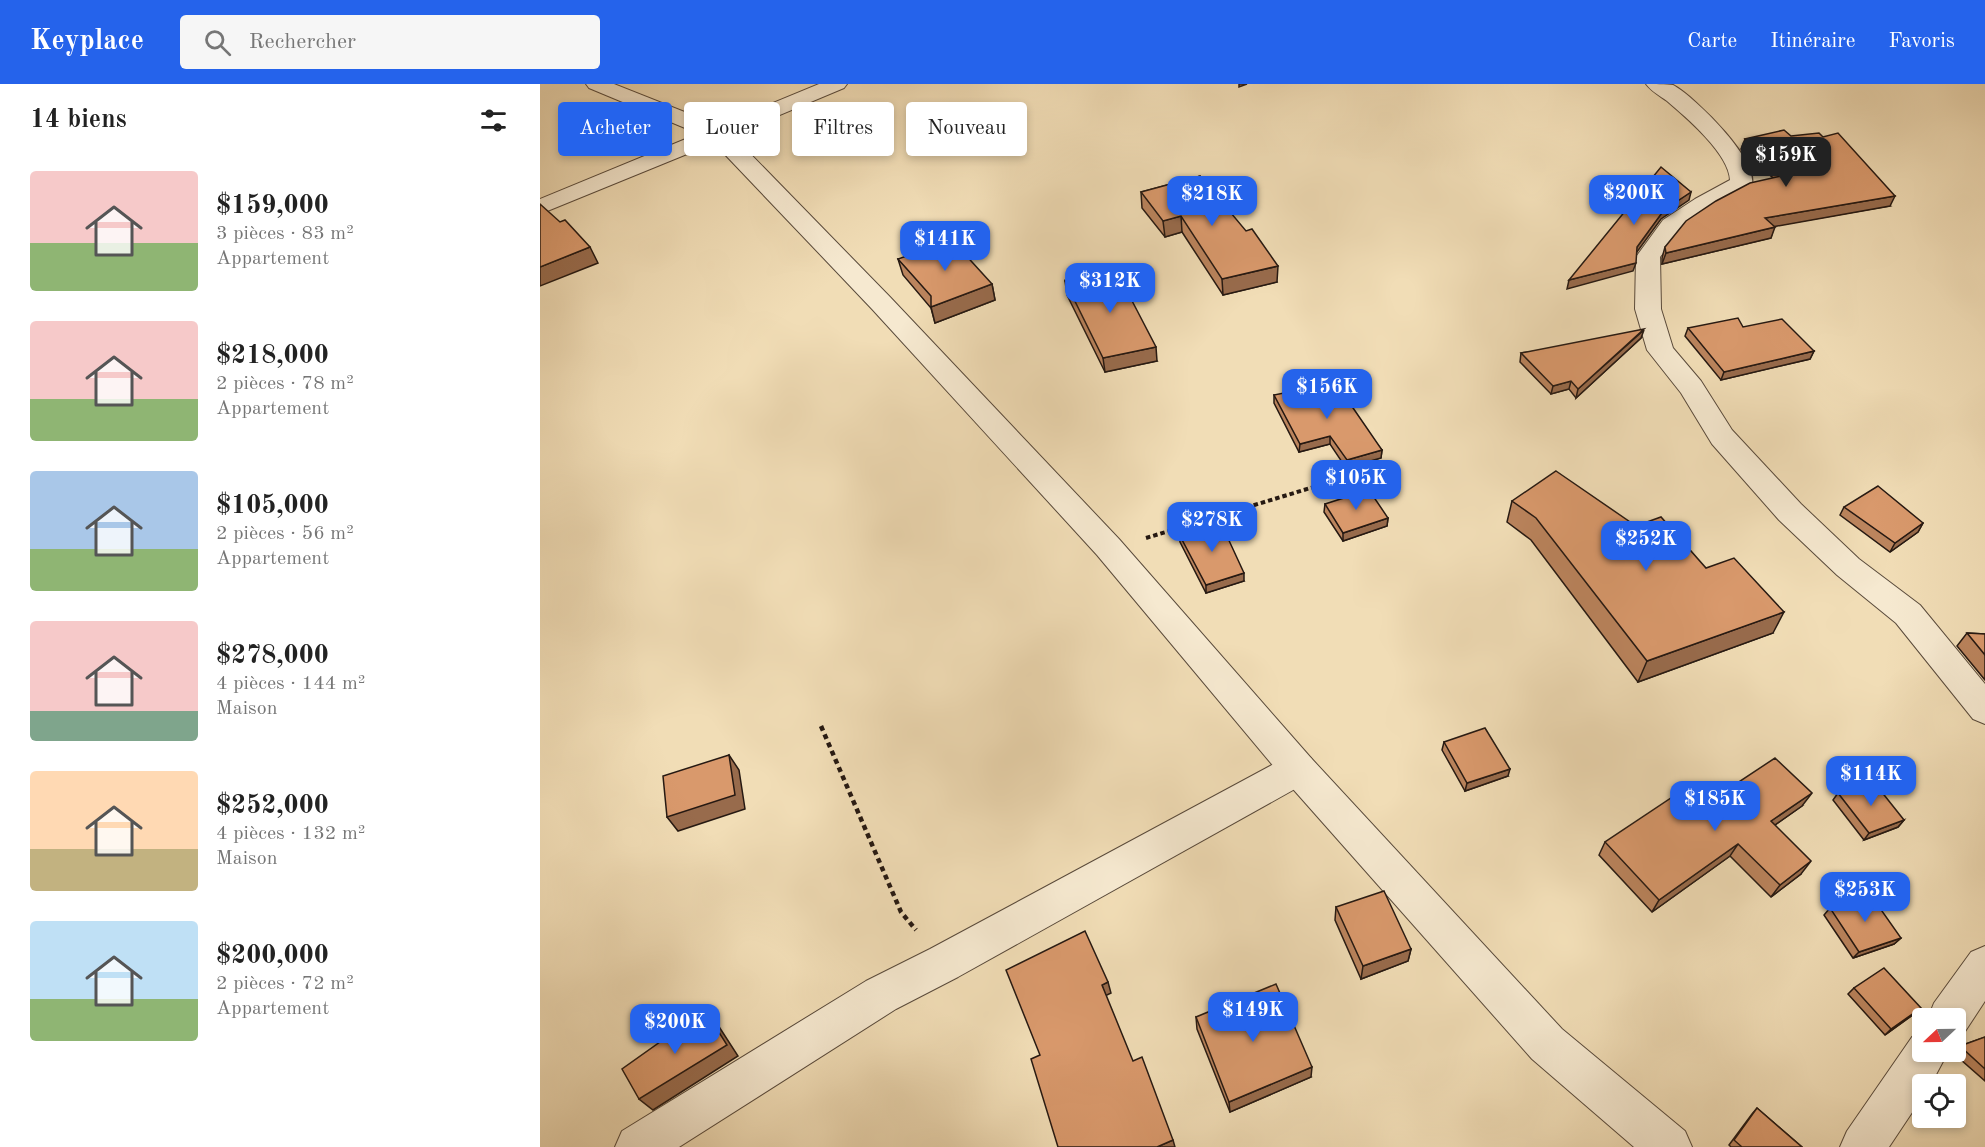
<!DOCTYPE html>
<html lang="fr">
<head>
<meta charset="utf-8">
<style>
	:root { --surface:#fff; --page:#f6f6f6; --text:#222; --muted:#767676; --accent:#2563eb }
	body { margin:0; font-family:"Old Standard TT",serif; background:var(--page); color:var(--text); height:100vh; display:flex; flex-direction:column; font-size:22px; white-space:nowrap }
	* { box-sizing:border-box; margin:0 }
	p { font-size:20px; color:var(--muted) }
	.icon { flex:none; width:33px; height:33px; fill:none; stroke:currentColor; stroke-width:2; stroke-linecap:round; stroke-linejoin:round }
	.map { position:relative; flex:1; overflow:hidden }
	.side { display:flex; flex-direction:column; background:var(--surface); width:540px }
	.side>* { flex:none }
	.hud { position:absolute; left:18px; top:18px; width:570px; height:54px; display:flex; gap:12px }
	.needle { width:39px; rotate:248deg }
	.fabs { position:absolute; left:1372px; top:924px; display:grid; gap:12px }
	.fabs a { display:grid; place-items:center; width:54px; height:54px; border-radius:6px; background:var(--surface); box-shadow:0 3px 9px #0003; font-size:30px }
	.price { position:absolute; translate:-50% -51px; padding:0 14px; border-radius:12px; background:var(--accent); color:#fff; font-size:20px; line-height:39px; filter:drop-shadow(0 2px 3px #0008) }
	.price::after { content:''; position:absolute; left:50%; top:36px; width:18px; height:14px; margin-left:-9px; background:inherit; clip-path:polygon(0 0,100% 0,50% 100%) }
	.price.selected { background:#222; color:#fff }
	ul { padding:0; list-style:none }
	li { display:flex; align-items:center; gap:18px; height:150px; padding:0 30px }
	li span { display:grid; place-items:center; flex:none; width:168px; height:120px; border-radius:6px; color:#555 }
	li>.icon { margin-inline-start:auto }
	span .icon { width:72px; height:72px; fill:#fffc; stroke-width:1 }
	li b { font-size:26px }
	h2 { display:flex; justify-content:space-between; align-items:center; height:72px; padding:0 30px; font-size:26px }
	.tag { padding:0 21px; border-radius:6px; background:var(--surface); box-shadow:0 3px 9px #0003; font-size:21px; line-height:54px }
	.tag.selected { background:var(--accent); color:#fff }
	header { display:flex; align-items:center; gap:36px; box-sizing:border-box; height:84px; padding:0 30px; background:var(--accent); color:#fff }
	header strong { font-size:28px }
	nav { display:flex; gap:33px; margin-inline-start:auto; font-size:21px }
	.search { width:420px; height:54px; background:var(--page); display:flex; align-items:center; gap:15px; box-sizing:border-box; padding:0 21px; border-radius:6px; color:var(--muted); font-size:22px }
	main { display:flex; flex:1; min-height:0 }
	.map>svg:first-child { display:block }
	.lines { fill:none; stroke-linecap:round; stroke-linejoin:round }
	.minor-casing { stroke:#594a3b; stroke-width:2 }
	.tertiary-casing { stroke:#594a3b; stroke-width:2 }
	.path-far1 { stroke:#261912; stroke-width:4; stroke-dasharray:4.5 3; stroke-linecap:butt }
	.path { stroke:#261912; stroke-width:4.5; stroke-dasharray:5 4; stroke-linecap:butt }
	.minor { fill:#f6e9d0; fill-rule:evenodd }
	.tertiary { fill:#f6e9d0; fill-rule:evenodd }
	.wall { fill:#bb845d; stroke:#261912; stroke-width:1.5 }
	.shaded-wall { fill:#986b4c; stroke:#261912; stroke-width:1.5 }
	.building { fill:#d9996c; stroke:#261912; stroke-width:1.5 }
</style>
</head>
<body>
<header>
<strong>Keyplace</strong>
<div class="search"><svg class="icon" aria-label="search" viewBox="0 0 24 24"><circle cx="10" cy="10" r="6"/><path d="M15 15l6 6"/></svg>Rechercher</div>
<nav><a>Carte</a><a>Itinéraire</a><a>Favoris</a></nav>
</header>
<main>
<section class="side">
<h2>14 biens<svg class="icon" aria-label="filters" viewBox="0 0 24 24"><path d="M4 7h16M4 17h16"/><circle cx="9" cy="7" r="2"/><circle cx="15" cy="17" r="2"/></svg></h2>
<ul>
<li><span style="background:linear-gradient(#f6c9c9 60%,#8fb573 0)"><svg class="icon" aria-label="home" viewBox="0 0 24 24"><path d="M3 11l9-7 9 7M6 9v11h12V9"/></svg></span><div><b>$159,000</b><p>3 pièces · 83 m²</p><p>Appartement</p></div></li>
<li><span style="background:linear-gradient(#f6c9c9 65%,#8fb573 0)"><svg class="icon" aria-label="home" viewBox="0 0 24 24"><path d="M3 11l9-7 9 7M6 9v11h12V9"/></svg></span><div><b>$218,000</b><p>2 pièces · 78 m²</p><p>Appartement</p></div></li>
<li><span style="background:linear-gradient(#a9c7e8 65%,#8fb573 0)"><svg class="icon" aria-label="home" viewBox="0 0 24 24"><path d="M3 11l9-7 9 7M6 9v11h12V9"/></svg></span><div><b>$105,000</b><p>2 pièces · 56 m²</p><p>Appartement</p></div></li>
<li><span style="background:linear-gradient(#f6c9c9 75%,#7fa58c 0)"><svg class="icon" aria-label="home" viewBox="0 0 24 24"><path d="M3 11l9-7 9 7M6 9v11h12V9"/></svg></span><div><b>$278,000</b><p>4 pièces · 144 m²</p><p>Maison</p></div></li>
<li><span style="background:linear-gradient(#ffd9b3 65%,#c2b280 0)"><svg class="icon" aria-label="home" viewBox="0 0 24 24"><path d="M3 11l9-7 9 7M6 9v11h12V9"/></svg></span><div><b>$252,000</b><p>4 pièces · 132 m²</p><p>Maison</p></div></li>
<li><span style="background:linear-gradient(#bfe0f5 65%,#8fb573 0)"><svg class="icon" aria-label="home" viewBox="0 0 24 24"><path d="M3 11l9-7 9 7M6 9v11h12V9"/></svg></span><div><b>$200,000</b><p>2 pièces · 72 m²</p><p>Appartement</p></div></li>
</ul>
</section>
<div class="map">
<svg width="1445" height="1063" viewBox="0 0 1445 1063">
	<rect width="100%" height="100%" fill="#f1ddb6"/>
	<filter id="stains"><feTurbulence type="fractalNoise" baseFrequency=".00333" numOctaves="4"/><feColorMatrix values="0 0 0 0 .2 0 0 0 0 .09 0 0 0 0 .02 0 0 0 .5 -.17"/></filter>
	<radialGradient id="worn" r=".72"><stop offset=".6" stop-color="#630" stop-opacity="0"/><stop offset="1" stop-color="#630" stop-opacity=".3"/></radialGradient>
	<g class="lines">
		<g class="minor-casing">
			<g id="minor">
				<polygon points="46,0 74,0 185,44 188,49 185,54 177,56 169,54 49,4"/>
				<path d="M1106,0c8,0 20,0 27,1 21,11 93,81 77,104l-39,20 -30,21 -21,27 1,52 12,39 28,33 31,49 69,74 58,55 61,46 65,79v40l-12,-5 -77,-96 -59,-48 -58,-55 -67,-76 -31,-51 -34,-43 -12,-41 1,-52 27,-37 32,-21 35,-19c-1,-26 -43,-62 -63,-79 -7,-5 -16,-10 -21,-17z"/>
				<polygon points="758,669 771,674 776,685 771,696 418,893 356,925 139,1063 75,1063 82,1047 326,897 390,865 745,674"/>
				<polygon points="1445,862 1445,917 1424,949 1416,952 1416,934 1388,934 1394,919 1431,868"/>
				<polygon points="1383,948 1383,968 1408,968 1391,1000 1383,1000 1383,1012 1349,1063 1300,1063 1307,1047 1372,953"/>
			</g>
		</g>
		<g class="tertiary-casing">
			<polygon id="tertiary" points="279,0 307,0 304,4 192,51 350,213 579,455 771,674 1022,945 1145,1047 1152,1063 1094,1063 992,975 745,696 557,471 332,225 174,59 0,130 0,115"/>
		</g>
		<polyline class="path-far1" points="606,454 800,395"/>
		<polyline class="path" points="281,642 361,828 376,846"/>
		<use href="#minor" class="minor"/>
		<use href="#tertiary" class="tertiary"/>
	</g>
	<g class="wall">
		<polygon points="1205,55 1350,122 1234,142 1231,154 1122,180 1122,174 1125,163 1233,94 1201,65"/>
		<polygon points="660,92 737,198 683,211 642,148 625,153 602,124 601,108"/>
		<polygon points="358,175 452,200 455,216 395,239 391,224 363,191"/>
		<polygon points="525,197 617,277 565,288 527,211"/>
		<polygon points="1203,243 1274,267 1270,275 1181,296 1145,252 1148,244"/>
		<polygon points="1101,254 1036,314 1029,305 1011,310 980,278 981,269"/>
		<polygon points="734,311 806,323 842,366 841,374 806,384 790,360 759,368 734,319"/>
		<polygon points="972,417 1096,442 1166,484 1233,549 1098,598 991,456 967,438"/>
		<polygon points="785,420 848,434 847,442 803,457 784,428"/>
		<polygon points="1304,423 1383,439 1378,448 1350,468 1300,431"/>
		<polygon points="639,450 704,497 666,509 640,458"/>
		<polygon points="1427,549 1445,550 1445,596 1417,562"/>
		<polygon points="904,658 968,692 925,707 902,666"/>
		<polygon points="1298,709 1364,736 1358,743 1324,756 1293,716"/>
		<polygon points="1262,722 1235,741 1261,790 1231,813 1190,772 1112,828 1059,771 1065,758 1155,727"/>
		<polygon points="796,823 871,865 868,877 821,895 795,836"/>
		<polygon points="1290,824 1361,854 1354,860 1313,874 1284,831"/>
		<polygon points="1314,904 1374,930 1345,951 1308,910"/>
		<polygon points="656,933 771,993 690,1028 657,945"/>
		<polygon points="1445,953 1445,997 1412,968 1416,968 1416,965 1420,962"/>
		<polygon points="1217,1024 1262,1063 1191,1063 1189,1061 1212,1030"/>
	</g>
	<g class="shaded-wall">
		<polygon points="699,0 707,0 699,3"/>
		<polygon points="1151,108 1149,116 1121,135 1094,172 1097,163 1124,126"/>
		<polygon points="1355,112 1350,122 1221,145 1225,134"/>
		<polygon points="641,132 642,148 625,153 623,137"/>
		<polygon points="1235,143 1231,154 1122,180 1126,169"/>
		<polygon points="50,163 58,179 0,202 0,183"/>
		<polygon points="1096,179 1093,187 1027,205 1029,196"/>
		<polygon points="738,182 737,198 683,211 682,195"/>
		<polygon points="452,200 455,216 395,239 391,223"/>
		<polygon points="1104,246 1101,254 1036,314 1038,305"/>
		<polygon points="616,263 617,277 565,288 563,274"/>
		<polygon points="1274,267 1270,275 1181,296 1184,288"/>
		<polygon points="1031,297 1029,305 1011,310 1013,302"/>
		<polygon points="790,352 790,360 759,368 760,360"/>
		<polygon points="842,366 841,374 806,384 807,376"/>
		<polygon points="848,434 847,442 803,457 803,449"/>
		<polygon points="1383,439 1378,448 1350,468 1355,459"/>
		<polygon points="704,489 704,497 666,509 666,501"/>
		<polygon points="1244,528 1233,549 1098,598 1107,577"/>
		<polygon points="189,671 199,686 205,725 138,747 127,733"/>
		<polygon points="970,685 968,692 925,707 927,699"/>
		<polygon points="1272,709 1262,722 1222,750 1231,737"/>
		<polygon points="1364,736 1358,743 1324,756 1329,749"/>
		<polygon points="1198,760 1190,772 1112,828 1119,816"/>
		<polygon points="1271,777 1261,790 1231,813 1240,801"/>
		<polygon points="1361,854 1354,860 1313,874 1319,868"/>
		<polygon points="871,865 868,877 821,895 823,882"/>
		<polygon points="568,898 571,909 565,912 562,901"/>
		<polygon points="1381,924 1374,930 1345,951 1351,945"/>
		<polygon points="165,926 176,938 198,972 113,1026 99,1015"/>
		<polygon points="772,983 771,993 690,1028 689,1018"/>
		<polygon points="633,1056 635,1063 617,1063"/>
	</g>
	<g class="building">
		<polygon points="1244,46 1251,52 1279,49 1283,53 1298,49 1355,112 1225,134 1235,143 1126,169 1125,163 1146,137 1176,117 1210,99 1246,91 1205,55"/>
		<polygon points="1121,83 1151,108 1124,126 1097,163 1096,179 1029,196"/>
		<polygon points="660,92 706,147 712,145 738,182 682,195 641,132 623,137 601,108"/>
		<polygon points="0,120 20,138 25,136 50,163 0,183"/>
		<polygon points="412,156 452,200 391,223 391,212 358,175"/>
		<polygon points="576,186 616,263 563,274 525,197"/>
		<polygon points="1198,234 1203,243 1242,235 1274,267 1184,288 1148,244"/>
		<polygon points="1104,245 1038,305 1031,297 1013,302 981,269"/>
		<polygon points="793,299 806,323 811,321 842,366 807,376 790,352 760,360 734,311"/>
		<polygon points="1016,387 1096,442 1121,433 1166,484 1194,474 1244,528 1107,577 996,434 972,417"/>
		<polygon points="1338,402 1383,439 1355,459 1304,423"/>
		<polygon points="829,406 848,434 803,449 785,420"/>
		<polygon points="680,437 704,489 666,501 639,450"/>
		<polygon points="1427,549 1445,550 1445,571"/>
		<polygon points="945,644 970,685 927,699 904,658"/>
		<polygon points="189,671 195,711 127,733 123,692"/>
		<polygon points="1235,674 1272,709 1231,737 1271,777 1240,801 1198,760 1119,816 1065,758 1137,710 1155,727"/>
		<polygon points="1333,697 1364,736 1329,749 1298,709"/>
		<polygon points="844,807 871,865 823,882 796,823"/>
		<polygon points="1330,810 1361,854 1319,868 1290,824"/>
		<polygon points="545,847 568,898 562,901 593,977 602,973 633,1056 617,1063 518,1063 491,975 500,971 466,886"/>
		<polygon points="1344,884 1381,924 1351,945 1314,904"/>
		<polygon points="736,900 772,983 689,1018 656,933"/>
		<polygon points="165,926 187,961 99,1015 82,985"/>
		<polygon points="1445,953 1445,985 1420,962"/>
		<polygon points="1217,1024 1262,1063 1202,1063 1194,1056"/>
	</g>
	<rect width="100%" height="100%" filter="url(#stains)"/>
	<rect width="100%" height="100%" fill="url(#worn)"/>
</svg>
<div class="fabs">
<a><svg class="needle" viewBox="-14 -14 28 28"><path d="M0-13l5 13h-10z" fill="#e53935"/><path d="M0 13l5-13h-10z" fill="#767676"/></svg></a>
<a><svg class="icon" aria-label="locate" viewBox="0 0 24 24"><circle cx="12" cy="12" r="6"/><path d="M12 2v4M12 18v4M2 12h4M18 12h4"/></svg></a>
</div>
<b class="price selected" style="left:1246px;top:104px">$159K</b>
<b class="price" style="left:1094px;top:142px">$200K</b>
<b class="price" style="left:672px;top:143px">$218K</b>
<b class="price" style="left:405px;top:188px">$141K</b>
<b class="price" style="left:570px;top:230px">$312K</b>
<b class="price" style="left:787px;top:336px">$156K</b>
<b class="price" style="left:816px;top:427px">$105K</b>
<b class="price" style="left:672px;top:469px">$278K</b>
<b class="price" style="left:1106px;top:488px">$252K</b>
<b class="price" style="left:1331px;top:723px">$114K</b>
<b class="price" style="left:1175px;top:748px">$185K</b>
<b class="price" style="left:1325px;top:839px">$253K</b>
<b class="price" style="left:713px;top:959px">$149K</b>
<b class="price" style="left:135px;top:971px">$200K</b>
<div class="hud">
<a class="tag selected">Acheter</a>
<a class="tag">Louer</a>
<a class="tag">Filtres</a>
<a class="tag">Nouveau</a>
</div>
</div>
</main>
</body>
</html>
